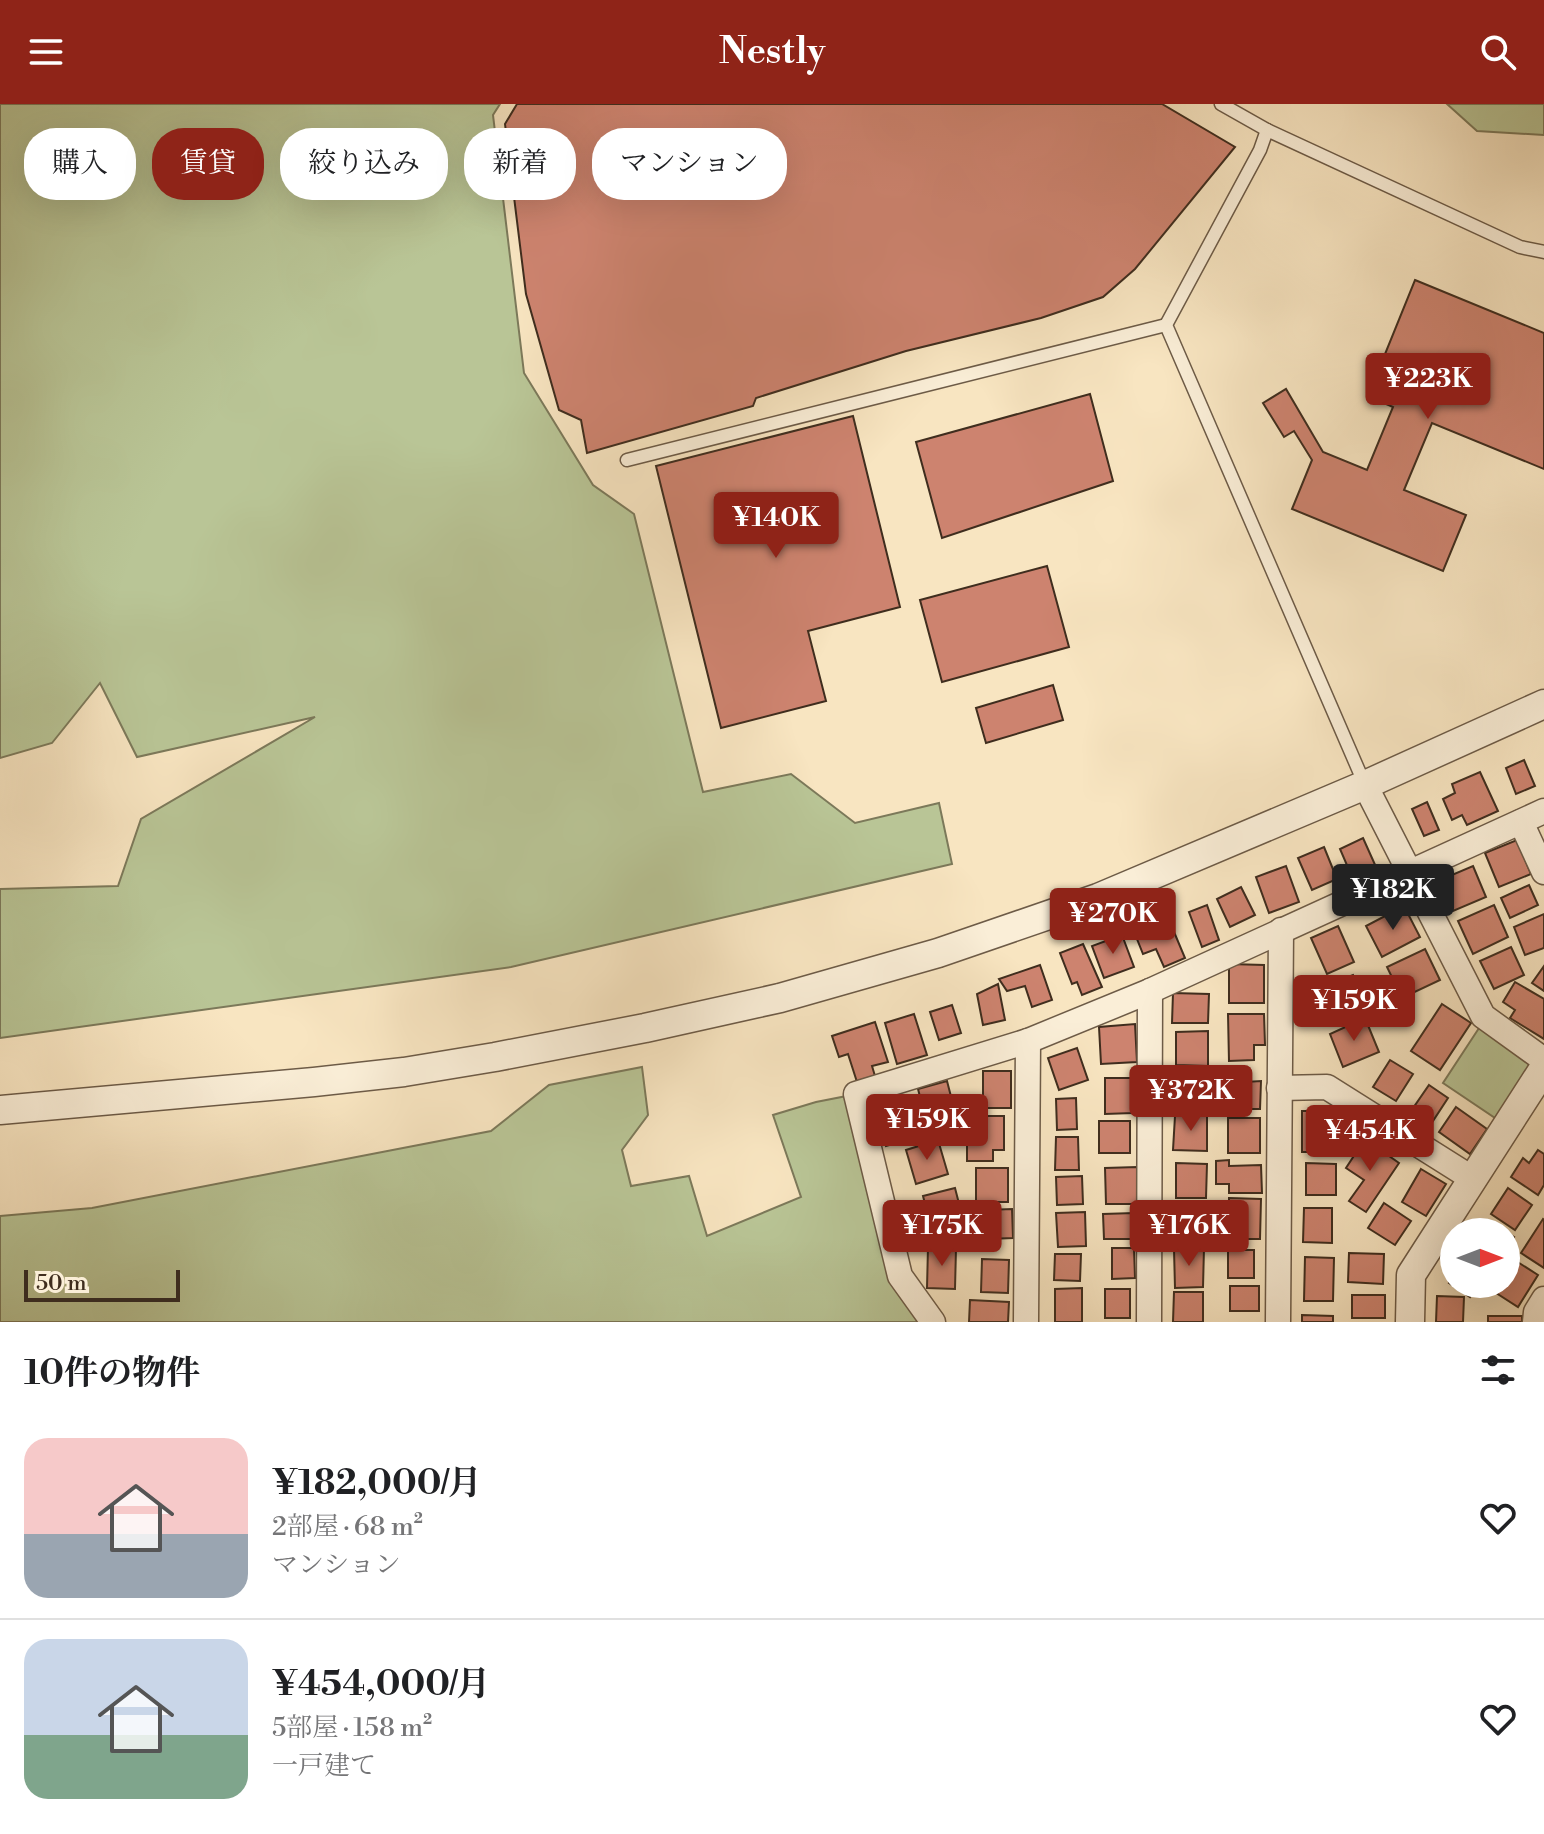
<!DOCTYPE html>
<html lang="ja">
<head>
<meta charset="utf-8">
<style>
	:root { --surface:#fff; --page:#f2f2f2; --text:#202124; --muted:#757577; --line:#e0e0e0; --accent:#8f2418 }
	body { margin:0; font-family:"Libre Bodoni","Noto Serif JP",serif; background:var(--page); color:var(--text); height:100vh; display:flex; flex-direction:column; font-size:30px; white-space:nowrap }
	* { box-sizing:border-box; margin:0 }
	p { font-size:26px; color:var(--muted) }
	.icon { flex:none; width:44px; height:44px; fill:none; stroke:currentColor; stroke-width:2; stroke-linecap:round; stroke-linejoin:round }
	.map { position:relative; height:1218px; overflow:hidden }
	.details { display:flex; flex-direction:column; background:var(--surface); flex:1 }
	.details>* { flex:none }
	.guide { position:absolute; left:24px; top:24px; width:800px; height:72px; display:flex; gap:16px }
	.needle { width:52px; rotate:90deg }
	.controls { position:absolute; left:1440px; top:1114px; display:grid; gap:16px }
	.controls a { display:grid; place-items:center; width:80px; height:80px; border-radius:50%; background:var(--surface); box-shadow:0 8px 32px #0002; font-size:40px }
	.scale { position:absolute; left:24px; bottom:20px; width:156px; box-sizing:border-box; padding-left:8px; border:4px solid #3f2d1e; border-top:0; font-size:22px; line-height:28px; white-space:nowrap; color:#3f2d1e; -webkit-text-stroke:6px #faeed7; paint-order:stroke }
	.price { position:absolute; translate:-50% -68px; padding:0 18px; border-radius:8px; background:var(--accent); color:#fff; font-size:26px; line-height:52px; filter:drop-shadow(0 2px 4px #0008) }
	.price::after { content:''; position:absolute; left:50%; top:48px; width:24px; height:18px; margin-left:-12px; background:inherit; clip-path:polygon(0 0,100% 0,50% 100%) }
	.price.selected { background:#222; color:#fff }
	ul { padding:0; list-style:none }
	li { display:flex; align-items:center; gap:24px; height:200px; padding:0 24px }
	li+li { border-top:2px solid var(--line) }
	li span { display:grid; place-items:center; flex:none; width:224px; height:160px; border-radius:24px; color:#555 }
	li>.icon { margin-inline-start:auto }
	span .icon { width:96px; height:96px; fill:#fffc; stroke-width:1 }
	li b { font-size:34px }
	h2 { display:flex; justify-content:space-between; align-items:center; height:96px; padding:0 24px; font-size:34px }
	.tag { padding:0 28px; border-radius:32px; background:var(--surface); box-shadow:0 8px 32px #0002; font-size:28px; line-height:72px }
	.tag.selected { background:var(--accent); color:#fff }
	header { display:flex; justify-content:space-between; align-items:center; height:104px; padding:0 24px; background:var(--accent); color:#fff; font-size:36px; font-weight:700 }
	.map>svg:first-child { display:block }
	.green { fill:#b9c596; stroke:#7c795a; stroke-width:2 }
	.building { fill:#cd836f; stroke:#3f2d1e; stroke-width:2 }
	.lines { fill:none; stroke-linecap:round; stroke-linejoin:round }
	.service-casing { stroke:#6d5b47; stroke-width:15 }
	.minor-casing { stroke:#6d5b47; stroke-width:27 }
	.tertiary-casing { stroke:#6d5b47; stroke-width:31 }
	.service { stroke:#faeed7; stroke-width:12 }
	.minor { stroke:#faeed7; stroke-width:24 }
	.tertiary { stroke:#faeed7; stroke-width:28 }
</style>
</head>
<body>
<header><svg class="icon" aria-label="menu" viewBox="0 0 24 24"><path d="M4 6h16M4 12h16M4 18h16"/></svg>Nestly<svg class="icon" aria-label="search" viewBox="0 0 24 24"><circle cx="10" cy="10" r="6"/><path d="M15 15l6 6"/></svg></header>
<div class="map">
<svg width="1544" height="1218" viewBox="0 0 1544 1218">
	<rect width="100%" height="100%" fill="#f8e5c1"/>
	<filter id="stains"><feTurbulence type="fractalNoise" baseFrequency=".0025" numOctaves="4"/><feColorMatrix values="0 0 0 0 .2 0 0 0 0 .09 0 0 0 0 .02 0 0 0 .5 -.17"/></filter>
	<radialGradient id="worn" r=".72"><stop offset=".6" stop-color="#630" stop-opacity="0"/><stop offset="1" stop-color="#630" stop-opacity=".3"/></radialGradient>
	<g class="green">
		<polygon points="0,0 500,0 493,11 524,269 593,381 634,410 703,688 791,670 855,719 939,699 952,760 511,863 0,934 0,785 118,782 141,715 315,613 137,653 100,579 52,639 0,654"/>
		<polygon points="1447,0 1544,0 1544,31 1477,27"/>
		<polygon points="1481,921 1544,956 1507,1022 1443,979"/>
		<polygon points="642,963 648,1011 622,1046 631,1082 689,1072 707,1132 801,1093 773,1011 816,998 852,991 927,1218 0,1218 0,1112 92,1104 491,1027 549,981"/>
	</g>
	<g class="building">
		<polygon points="517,0 1162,0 1235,43 1135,165 1103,193 1041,214 906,247 756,294 753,302 587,349 581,316 559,306 526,190 505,20"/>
		<polygon points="1415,176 1544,229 1544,365 1432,319 1404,386 1466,411 1443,467 1292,405 1312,356 1294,327 1284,333 1263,299 1286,285 1323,348 1367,366 1393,303 1368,292"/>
		<polygon points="1090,290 1113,377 942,434 916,338"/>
		<polygon points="853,312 900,503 808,527 826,597 721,624 656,362"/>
		<polygon points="1047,462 1069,543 942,578 920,496"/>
		<polygon points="1053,581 1063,616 986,639 976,604"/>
		<polygon points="1524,656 1535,682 1516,690 1506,664"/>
		<polygon points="1480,668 1498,707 1467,721 1462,711 1452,716 1443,695 1455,689 1452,680"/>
		<polygon points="1427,698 1439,726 1424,732 1412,705"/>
		<polygon points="1363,734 1376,763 1349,766 1340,745"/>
		<polygon points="1517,736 1531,770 1499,783 1485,749"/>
		<polygon points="1324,743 1337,775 1312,786 1298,754"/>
		<polygon points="1286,762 1299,798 1269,809 1256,773"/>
		<polygon points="1473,762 1486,793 1453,807 1440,776"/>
		<polygon points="1529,781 1538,801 1510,814 1501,794"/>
		<polygon points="1241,783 1255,811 1230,823 1217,795"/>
		<polygon points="1207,801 1219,836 1202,843 1189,808"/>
		<polygon points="1494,801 1508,833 1473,850 1458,817"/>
		<polygon points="1404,802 1420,833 1382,853 1366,822"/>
		<polygon points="1544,810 1544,844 1525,851 1514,823"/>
		<polygon points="1169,816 1185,854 1164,863 1156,845 1143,850 1135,830"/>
		<polygon points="1338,822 1354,858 1327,870 1311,834"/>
		<polygon points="1122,831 1134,863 1104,874 1092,842"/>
		<polygon points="1083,840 1102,883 1082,891 1077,878 1072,880 1060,849"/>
		<polygon points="1511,843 1524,871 1494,885 1480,857"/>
		<polygon points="1425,845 1440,876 1402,894 1387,863"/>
		<polygon points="1229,860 1264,861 1264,899 1229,899"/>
		<polygon points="1040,861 1052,896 1032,903 1025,882 1007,887 999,875"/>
		<polygon points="1544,862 1544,887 1532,879"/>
		<polygon points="1353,871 1366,903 1329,919 1324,906 1334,902 1325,882"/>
		<polygon points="1515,878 1544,895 1544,935 1510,914 1515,906 1503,898"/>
		<polygon points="998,880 1005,916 983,921 977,890"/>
		<polygon points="1173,889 1209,890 1208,919 1172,919"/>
		<polygon points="1442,900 1471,919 1440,966 1411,947"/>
		<polygon points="952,901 961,929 939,936 930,908"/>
		<polygon points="914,910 927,951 897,960 885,919"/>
		<polygon points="1228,910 1264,910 1265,941 1254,941 1254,956 1229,957"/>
		<polygon points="1365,914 1379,948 1343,963 1330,930"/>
		<polygon points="875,918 888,958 872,962 875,972 857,978 848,950 839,953 832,932"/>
		<polygon points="1135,920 1137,958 1101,960 1099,923"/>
		<polygon points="1208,927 1208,962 1176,961 1176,928"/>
		<polygon points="1077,944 1088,976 1059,986 1048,954"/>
		<polygon points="1390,956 1413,970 1396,997 1373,983"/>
		<rect x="983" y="967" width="28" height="37"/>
		<polygon points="1207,970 1207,1004 1173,1004 1172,971"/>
		<polygon points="1105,974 1133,974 1133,1009 1105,1010"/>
		<polygon points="947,977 956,1012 927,1020 918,985"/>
		<polygon points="1261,977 1260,1005 1228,1005 1229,979"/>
		<polygon points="1429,981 1448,994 1429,1023 1409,1010"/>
		<polygon points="1076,994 1077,1025 1057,1026 1056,995"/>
		<polygon points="906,999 916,1033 886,1042 876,1007"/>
		<polygon points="1456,1003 1487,1025 1470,1050 1439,1028"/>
		<rect x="1302" y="1007" width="32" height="41"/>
		<polygon points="967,1012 1004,1012 1004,1046 993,1046 993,1057 967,1057"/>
		<polygon points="1175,1012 1207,1012 1207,1047 1173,1046"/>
		<rect x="1228" y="1014" width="32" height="35"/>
		<rect x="1099" y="1017" width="31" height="32"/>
		<polygon points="1056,1033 1078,1033 1079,1066 1055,1066"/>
		<polygon points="1365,1035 1399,1059 1366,1108 1349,1097 1364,1076 1346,1064"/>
		<polygon points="938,1036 948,1070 916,1080 906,1046"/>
		<polygon points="1538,1046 1544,1050 1544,1081 1538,1091 1511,1073 1523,1054 1529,1059"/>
		<polygon points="1229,1056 1229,1062 1261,1061 1262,1089 1229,1089 1229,1080 1216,1080 1216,1057"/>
		<polygon points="1176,1059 1207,1060 1206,1094 1176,1094"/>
		<polygon points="1306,1059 1336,1060 1336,1091 1306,1091"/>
		<polygon points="1137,1063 1137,1100 1106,1100 1105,1064"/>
		<rect x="976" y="1064" width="32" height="34"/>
		<polygon points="1421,1065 1446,1080 1426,1112 1402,1098"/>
		<polygon points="1082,1072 1083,1100 1057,1101 1056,1073"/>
		<polygon points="955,1084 966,1127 934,1135 923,1092"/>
		<polygon points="1508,1084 1532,1101 1515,1126 1491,1110"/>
		<polygon points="1229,1094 1261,1095 1260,1135 1229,1135"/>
		<polygon points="1384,1099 1411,1117 1395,1141 1368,1124"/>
		<rect x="1175" y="1100" width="31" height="34"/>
		<polygon points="1304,1104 1332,1104 1332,1139 1303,1138"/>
		<polygon points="1012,1105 1013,1134 988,1135 987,1106"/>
		<polygon points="1085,1108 1086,1142 1058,1143 1056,1109"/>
		<polygon points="1134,1109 1135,1135 1104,1135 1103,1110"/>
		<polygon points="1543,1115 1544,1116 1544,1164 1521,1149"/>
		<polygon points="1489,1117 1514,1133 1506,1144 1506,1128 1482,1128"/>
		<polygon points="928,1143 956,1144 955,1185 927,1184"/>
		<polygon points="1112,1144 1134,1144 1135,1174 1112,1175"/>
		<polygon points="1204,1144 1203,1183 1175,1184 1174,1145"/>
		<rect x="1228" y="1146" width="26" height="28"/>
		<polygon points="1349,1149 1384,1150 1383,1180 1348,1178"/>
		<polygon points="1055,1150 1081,1150 1080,1177 1054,1176"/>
		<polygon points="1305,1153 1334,1154 1333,1197 1304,1197"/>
		<polygon points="982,1155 1009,1156 1008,1189 981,1188"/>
		<polygon points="1513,1155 1538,1171 1518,1203 1493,1187 1497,1180 1506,1180 1506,1166"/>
		<polygon points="1454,1172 1454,1180 1479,1180 1470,1193 1449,1179"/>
		<rect x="1230" y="1182" width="29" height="25"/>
		<polygon points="1082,1184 1082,1218 1055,1218 1055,1185"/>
		<rect x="1105" y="1185" width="25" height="29"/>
		<polygon points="1174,1188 1203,1188 1203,1218 1173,1218"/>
		<rect x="1352" y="1191" width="33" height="23"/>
		<polygon points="1437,1192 1464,1193 1463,1218 1436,1218"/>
		<polygon points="970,1196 1009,1198 1008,1218 969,1218"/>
		<polygon points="1302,1211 1333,1212 1333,1218 1302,1218"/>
		<rect x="1488" y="1212" width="34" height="6"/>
	</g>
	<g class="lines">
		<g class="service-casing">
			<g id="service">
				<polyline points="1221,0 1267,26 1520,143 1544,148"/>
				<polyline points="1267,26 1260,46 1166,221 1365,681"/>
				<polyline points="627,356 1166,221"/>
			</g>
		</g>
		<g class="minor-casing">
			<g id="minor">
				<polyline points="1365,681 1483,912 1544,956"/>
				<polyline points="1521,718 1544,768"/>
				<polyline points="1279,984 1327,983 1473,1075"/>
				<polyline points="933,1218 900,1172 856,990 1028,937 1150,887 1544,707"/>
				<polyline points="1026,1218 1028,937"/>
				<polyline points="1149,1218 1150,887"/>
				<polyline points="1278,1218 1281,826"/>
				<polyline points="1535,1218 1536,1208 1544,1195"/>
			</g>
		</g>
		<g class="tertiary-casing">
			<g id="tertiary">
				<polyline points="0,1006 314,978 404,968 495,953 645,924 780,894 938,849 1098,794 1365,681 1544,600"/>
				<polyline points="1410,1218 1411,1171 1544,964"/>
			</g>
		</g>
		<use href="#service" class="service"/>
		<use href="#minor" class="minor"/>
		<use href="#tertiary" class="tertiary"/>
	</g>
	<rect width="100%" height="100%" filter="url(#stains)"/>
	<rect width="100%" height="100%" fill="url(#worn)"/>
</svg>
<div class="controls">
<a><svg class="needle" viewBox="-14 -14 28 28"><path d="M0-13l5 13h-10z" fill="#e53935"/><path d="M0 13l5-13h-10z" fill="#757577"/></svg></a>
</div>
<div class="scale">50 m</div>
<b class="price" style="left:1428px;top:317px">¥223K</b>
<b class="price" style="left:776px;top:456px">¥140K</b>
<b class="price selected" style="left:1393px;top:828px">¥182K</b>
<b class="price" style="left:1113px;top:852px">¥270K</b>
<b class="price" style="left:1354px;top:939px">¥159K</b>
<b class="price" style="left:1191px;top:1029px">¥372K</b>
<b class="price" style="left:927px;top:1058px">¥159K</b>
<b class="price" style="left:1370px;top:1069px">¥454K</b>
<b class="price" style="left:942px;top:1164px">¥175K</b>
<b class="price" style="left:1189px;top:1164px">¥176K</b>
<div class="guide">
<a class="tag">購入</a>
<a class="tag selected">賃貸</a>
<a class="tag">絞り込み</a>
<a class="tag">新着</a>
<a class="tag">マンション</a>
</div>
</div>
<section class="details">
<h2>10件の物件<svg class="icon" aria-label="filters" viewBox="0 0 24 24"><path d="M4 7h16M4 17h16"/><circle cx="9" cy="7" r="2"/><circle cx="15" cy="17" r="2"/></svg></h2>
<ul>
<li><span style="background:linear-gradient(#f6c9c9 60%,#9aa5b1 0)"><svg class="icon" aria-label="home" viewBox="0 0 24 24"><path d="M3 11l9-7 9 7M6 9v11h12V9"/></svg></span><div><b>¥182,000/月</b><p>2部屋 · 68 m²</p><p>マンション</p></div><svg class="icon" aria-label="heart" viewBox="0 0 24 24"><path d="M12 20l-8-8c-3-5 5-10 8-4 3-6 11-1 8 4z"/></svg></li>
<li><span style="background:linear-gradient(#c9d6e8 60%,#7fa58c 0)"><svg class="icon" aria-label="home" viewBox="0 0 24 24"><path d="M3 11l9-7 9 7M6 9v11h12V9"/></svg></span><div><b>¥454,000/月</b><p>5部屋 · 158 m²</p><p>一戸建て</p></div><svg class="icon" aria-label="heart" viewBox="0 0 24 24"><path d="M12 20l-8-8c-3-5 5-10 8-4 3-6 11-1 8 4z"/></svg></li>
</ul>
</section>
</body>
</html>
